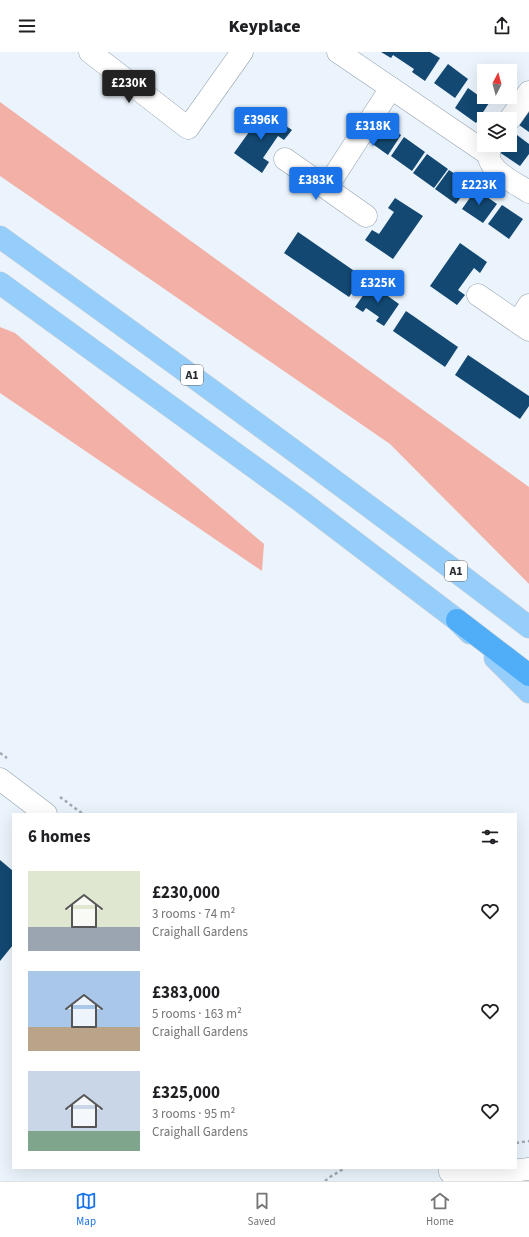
<!DOCTYPE html>
<html lang="en">
<head>
<meta charset="utf-8">
<style>
	:root { --surface:#fff; --page:#f6f6f6; --text:#202124; --muted:#757577; --line:#e0e0e0; --accent:#1a73e8 }
	body { margin:0; font-family:"Source Sans 3",sans-serif; background:var(--page); color:var(--text); height:100vh; display:flex; flex-direction:column; font-size:15px; white-space:nowrap }
	* { box-sizing:border-box; margin:0 }
	p { font-size:13px; color:var(--muted) }
	.icon { flex:none; width:22px; height:22px; fill:none; stroke:currentColor; stroke-width:2; stroke-linecap:round; stroke-linejoin:round }
	.map { position:relative; flex:1; overflow:hidden }
	.drawer { position:absolute; left:12px; top:761px; width:505px; height:356px; display:flex; flex-direction:column; background:var(--surface); border-radius:0px; box-shadow:0 4px 16px #0002 }
	.drawer>* { flex:none }
	.needle { width:26px; rotate:6deg }
	.buttons { position:absolute; left:477px; top:12px; display:grid; gap:8px }
	.buttons a { display:grid; place-items:center; width:40px; height:40px; border-radius:0px; background:var(--surface); box-shadow:0 4px 16px #0002; font-size:20px }
	.price { position:absolute; translate:-50% -34px; padding:0 9px; border-radius:4px; background:var(--accent); color:#fff; font-size:13px; line-height:26px; filter:drop-shadow(0 1px 2px #0008) }
	.price::after { content:''; position:absolute; left:50%; top:24px; width:12px; height:9px; margin-left:-6px; background:inherit; clip-path:polygon(0 0,100% 0,50% 100%) }
	.price.on { background:#222; color:#fff }
	ul { padding:0; list-style:none }
	li { display:flex; align-items:center; gap:12px; height:100px; padding:0 16px }
	li span { display:grid; place-items:center; flex:none; width:112px; height:80px; border-radius:0px; color:#555 }
	li>.icon { margin-inline-start:auto }
	span .icon { width:48px; height:48px; fill:#fffc; stroke-width:1 }
	li b { font-size:17px }
	h2 { display:flex; justify-content:space-between; align-items:center; height:48px; padding:0 16px; font-size:17px }
	header { display:flex; justify-content:space-between; align-items:center; height:52px; padding:0 16px; background:var(--surface); font-size:18px; font-weight:800 }
	.tab-bar { display:flex; justify-content:space-around; align-items:center; height:56px; border-top:1px solid var(--line); background:var(--surface); font-size:11px; color:var(--muted) }
	.tab-bar a { display:grid; justify-items:center; gap:2px }
	.tab-bar .on { color:var(--accent) }
	.map>svg:first-child { display:block }
	.green { fill:#f3b0a6 }
	.building { fill:#124871 }
	.lines { fill:none; stroke-linecap:round; stroke-linejoin:round }
	.minor-casing { stroke:#92a0ad; stroke-width:23 }
	.major-casing { stroke:#cfd0d1; stroke-width:23 }
	.highway-casing { stroke:#cfd0d1; stroke-width:23 }
	.path { stroke:#a0a8af; stroke-width:2.5; stroke-dasharray:3 3; stroke-linecap:butt }
	.minor { stroke:#fff; stroke-width:22 }
	.major { stroke:#96cefb; stroke-width:22 }
	.highway { stroke:#50aef9; stroke-width:22 }
	.labels { text-anchor:middle; stroke-width:4; stroke-linejoin:round; paint-order:stroke }
	.shield { fill:#fff; stroke:#666a6d; stroke-width:1 }
	.shield-label { font-size:12px; font-weight:bold; fill:#242a2f }
</style>
</head>
<body>
<header><svg class="icon" aria-label="menu" viewBox="0 0 24 24"><path d="M4 6h16M4 12h16M4 18h16"/></svg>Keyplace<svg class="icon" aria-label="share" viewBox="0 0 24 24"><path d="M12 15V3M7 8l5-5 5 5M5 13v7h14v-7"/></svg></header>
<div class="map">
<svg width="529" height="1129" viewBox="0 0 529 1129">
	<rect width="100%" height="100%" fill="#ebf4fc"/>
	<g class="green">
		<polygon points="0,50 529,435 529,532 390,392 0,124"/>
		<polygon points="0,275 15,281 264,492 262,519 0,341"/>
	</g>
	<g class="building">
		<polygon points="381,0 430,0 440,6 425,29 412,20 414,17 393,3 391,6"/>
		<polygon points="448,12 468,27 455,46 434,31"/>
		<polygon points="468,36 489,51 476,71 455,56"/>
		<polygon points="264,59 292,78 284,88 278,84 263,106 269,110 262,121 234,101"/>
		<polygon points="529,59 529,80 519,73"/>
		<polygon points="380,69 401,83 388,103 367,88"/>
		<polygon points="513,80 529,92 529,102 520,114 499,100 504,93 510,93 510,84"/>
		<polygon points="404,85 425,100 412,119 391,104"/>
		<polygon points="427,102 448,117 434,136 413,121"/>
		<polygon points="449,118 470,132 456,152 435,137"/>
		<polygon points="476,137 497,152 483,171 462,157"/>
		<polygon points="395,146 423,164 393,207 365,188 372,178 379,182 394,160 388,156"/>
		<polygon points="502,153 523,167 509,187 488,172"/>
		<polygon points="298,180 363,225 349,245 284,201"/>
		<polygon points="460,191 487,210 480,221 474,216 458,238 465,243 457,253 430,234"/>
		<polygon points="371,232 399,252 384,274 376,269 379,265 366,256 363,260 355,255"/>
		<polygon points="406,259 458,295 445,315 393,279"/>
		<polygon points="468,303 529,344 529,354 520,367 455,323"/>
		<polygon points="0,808 13,819 13,893 0,909"/>
	</g>
	<g class="lines">
		<g class="minor-casing">
			<g id="minor">
				<polyline points="90,0 188,76 242,0"/>
				<polyline points="338,0 488,102"/>
				<polyline points="510,67 529,40"/>
				<path d="M492,93c-14,22 22,37 37,47"/>
				<polyline points="285,107 366,164"/>
				<polyline points="327,135 391,36"/>
				<polyline points="478,243 529,278"/>
				<polyline points="518,270 529,253"/>
				<polyline points="0,727 46,762"/>
				<polyline points="450,1116 450,1120 502,1120 529,1117"/>
			</g>
		</g>
		<g class="major-casing">
			<g id="major">
				<path d="M0,185c178,128 355,257 529,390"/>
				<polyline points="0,231 302,450 457,568 470,581"/>
				<polyline points="495,606 529,640"/>
			</g>
		</g>
		<g class="highway-casing">
			<polyline id="highway" points="457,568 529,623"/>
		</g>
		<g class="path">
			<polyline points="0,701 7,706"/>
			<polyline points="60,745 83,762"/>
			<polyline points="516,1091 529,1089"/>
			<polyline points="325,1129 330,1125 345,1116"/>
		</g>
		<use href="#minor" class="minor"/>
		<use href="#major" class="major"/>
		<use href="#highway" class="highway"/>
	</g>
	<g class="labels">
		<g class="shield">
			<rect x="181" y="313" width="22" height="20" rx="3"/>
			<rect x="445" y="509" width="22" height="20" rx="3"/>
		</g>
		<g class="shield-label">
			<text x="192" y="327">A1</text>
			<text x="456" y="523">A1</text>
		</g>
	</g>
</svg>
<div class="buttons">
<a><svg class="needle" viewBox="-14 -14 28 28"><path d="M0-13l5 13h-10z" fill="#e53935"/><path d="M0 13l5-13h-10z" fill="#757577"/></svg></a>
<a><svg class="icon" aria-label="layers" viewBox="0 0 24 24"><path d="M12 4l9 5-9 5-9-5zM3 14l9 5 9-5"/></svg></a>
</div>
<b class="price on" style="left:129px;top:52px">£230K</b>
<b class="price" style="left:261px;top:89px">£396K</b>
<b class="price" style="left:373px;top:95px">£318K</b>
<b class="price" style="left:316px;top:149px">£383K</b>
<b class="price" style="left:479px;top:154px">£223K</b>
<b class="price" style="left:378px;top:252px">£325K</b>
<section class="drawer">
<h2>6 homes<svg class="icon" aria-label="filters" viewBox="0 0 24 24"><path d="M4 7h16M4 17h16"/><circle cx="9" cy="7" r="2"/><circle cx="15" cy="17" r="2"/></svg></h2>
<ul>
<li><span style="background:linear-gradient(#dfe7d0 70%,#9aa5b1 0)"><svg class="icon" aria-label="home" viewBox="0 0 24 24"><path d="M3 11l9-7 9 7M6 9v11h12V9"/></svg></span><div><b>£230,000</b><p>3 rooms · 74 m²</p><p>Craighall Gardens</p></div><svg class="icon" aria-label="heart" viewBox="0 0 24 24"><path d="M12 20l-8-8c-3-5 5-10 8-4 3-6 11-1 8 4z"/></svg></li>
<li><span style="background:linear-gradient(#a9c7e8 70%,#b9a48a 0)"><svg class="icon" aria-label="home" viewBox="0 0 24 24"><path d="M3 11l9-7 9 7M6 9v11h12V9"/></svg></span><div><b>£383,000</b><p>5 rooms · 163 m²</p><p>Craighall Gardens</p></div><svg class="icon" aria-label="heart" viewBox="0 0 24 24"><path d="M12 20l-8-8c-3-5 5-10 8-4 3-6 11-1 8 4z"/></svg></li>
<li><span style="background:linear-gradient(#c9d6e8 75%,#7fa58c 0)"><svg class="icon" aria-label="home" viewBox="0 0 24 24"><path d="M3 11l9-7 9 7M6 9v11h12V9"/></svg></span><div><b>£325,000</b><p>3 rooms · 95 m²</p><p>Craighall Gardens</p></div><svg class="icon" aria-label="heart" viewBox="0 0 24 24"><path d="M12 20l-8-8c-3-5 5-10 8-4 3-6 11-1 8 4z"/></svg></li>
</ul>
</section>
</div>
<nav class="tab-bar">
<a class="on"><svg class="icon" aria-label="map" viewBox="0 0 24 24"><path d="M3 6l6-2 6 2 6-2v14l-6 2-6-2-6 2zM9 4v14M15 6v14"/></svg>Map</a>
<a><svg class="icon" aria-label="saved" viewBox="0 0 24 24"><path d="M7 4h10v16l-5-4-5 4z"/></svg>Saved</a>
<a><svg class="icon" aria-label="home" viewBox="0 0 24 24"><path d="M3 11l9-7 9 7M6 9v11h12V9"/></svg>Home</a>
</nav>
</body>
</html>
